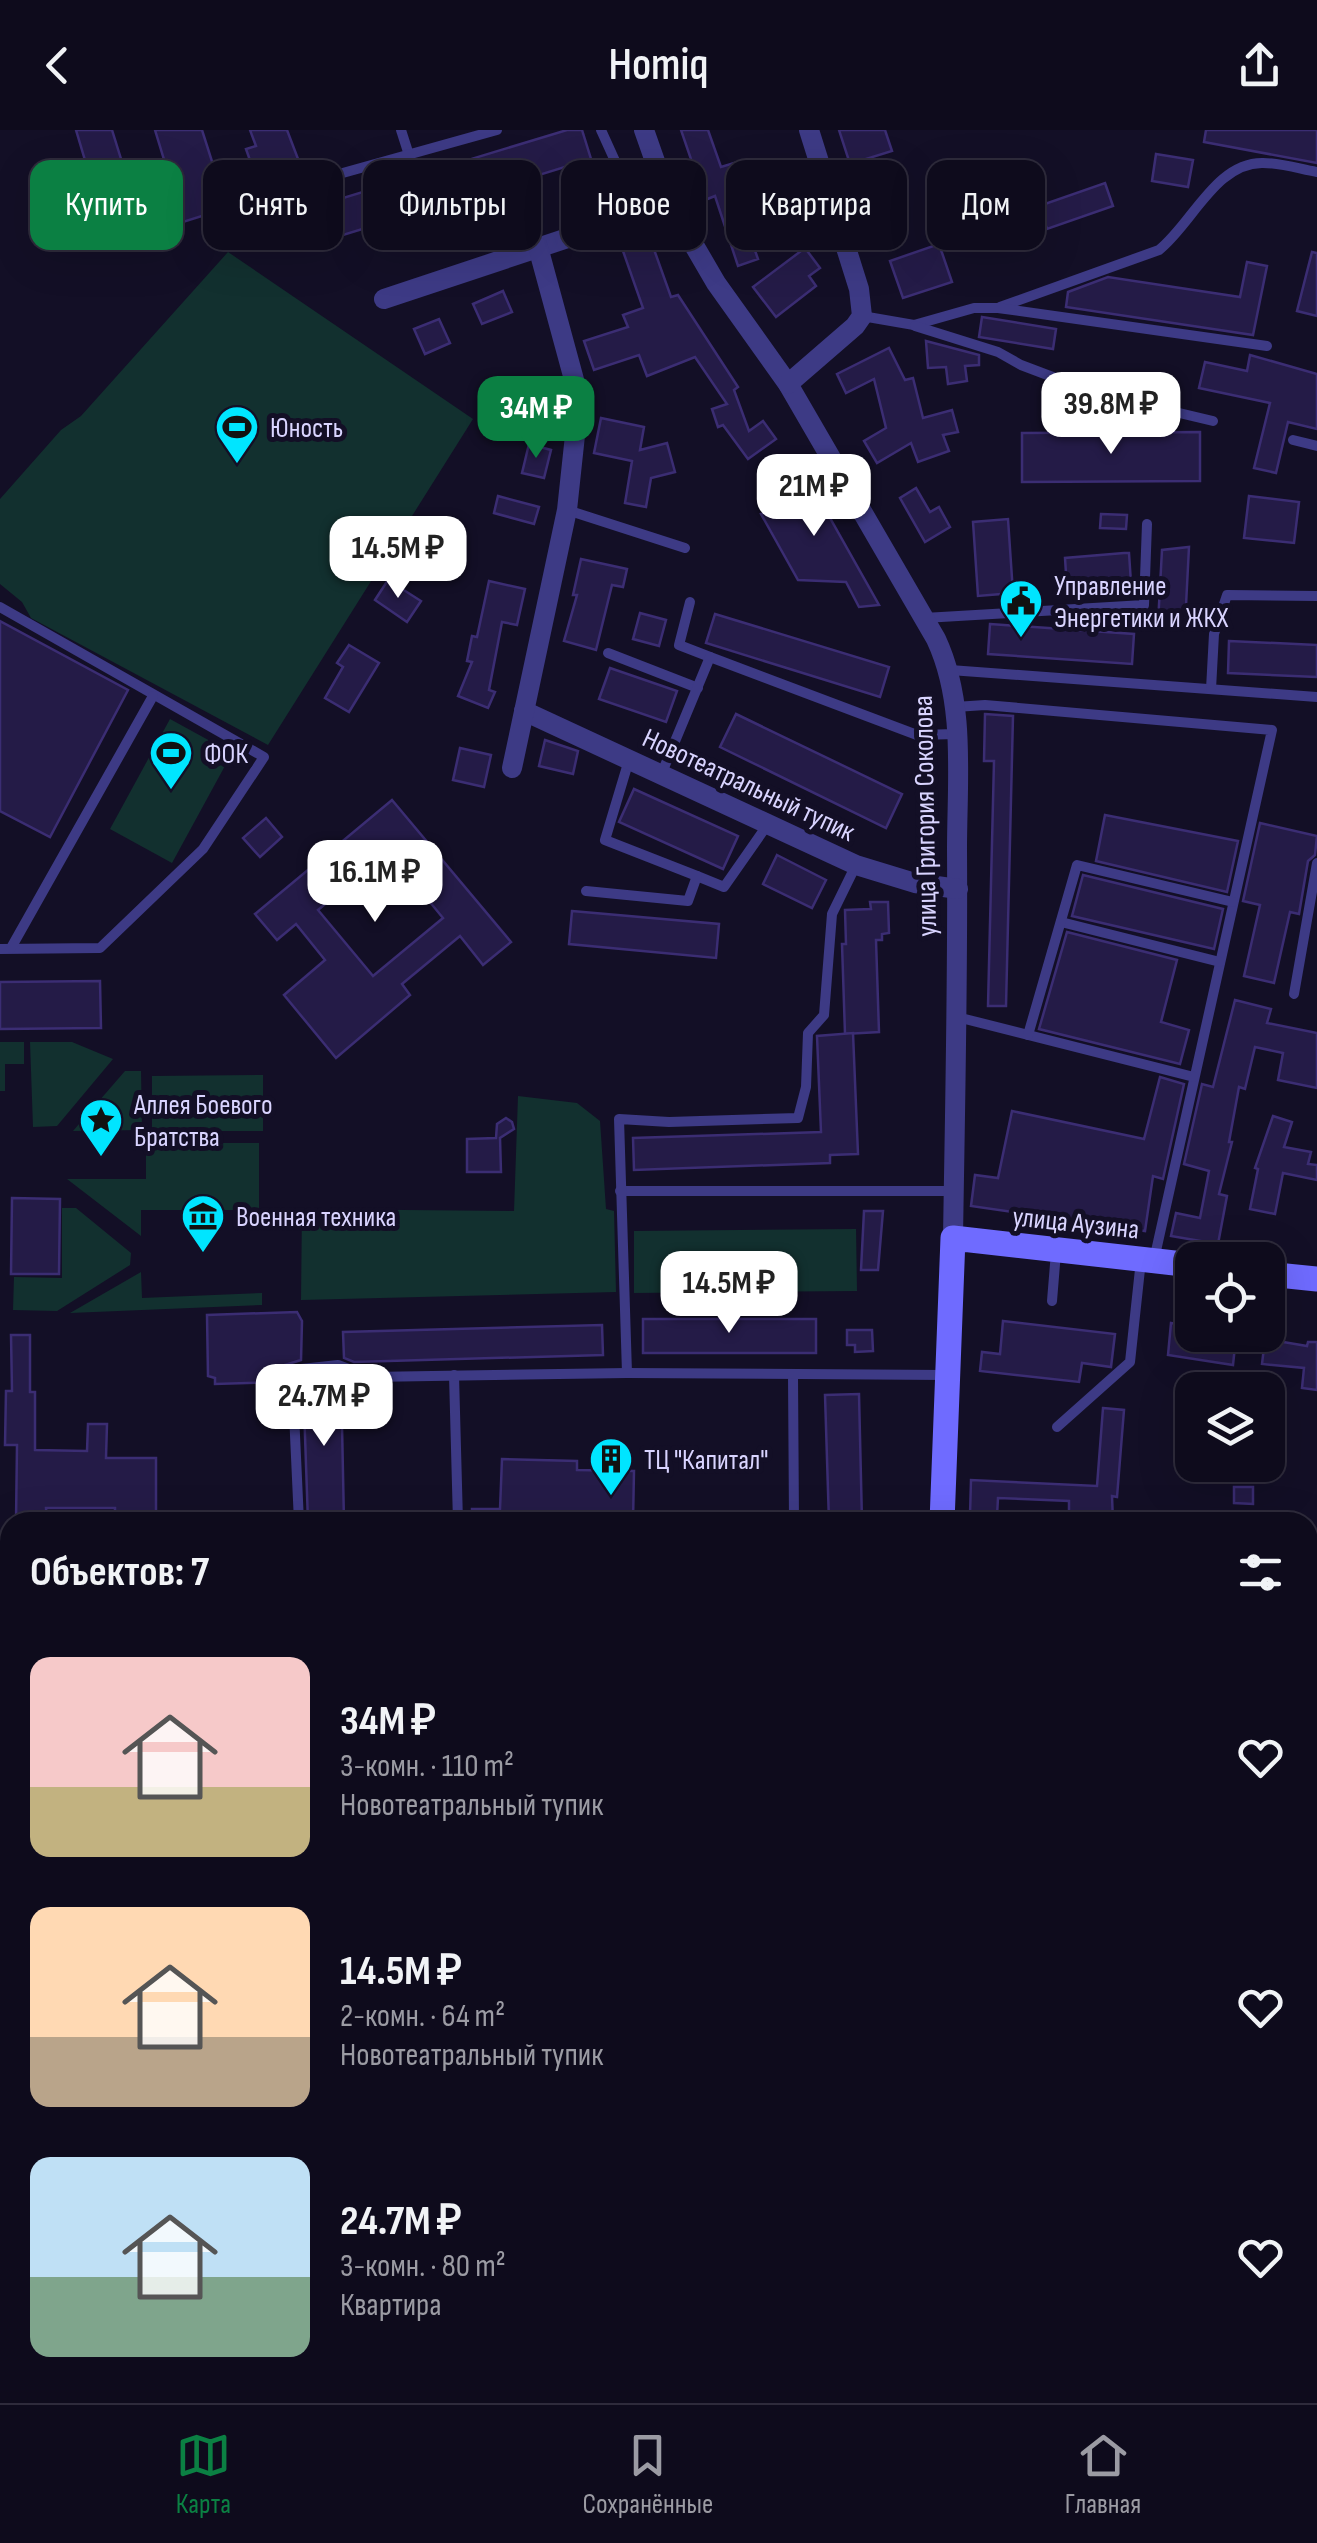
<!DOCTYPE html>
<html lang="ru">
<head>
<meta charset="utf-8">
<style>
	:root { --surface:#0e0b1c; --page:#171425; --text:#f1f3f6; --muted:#9b9ba3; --line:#2e2b3b; --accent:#0b8043 }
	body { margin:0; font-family:"Sofia Sans Condensed",sans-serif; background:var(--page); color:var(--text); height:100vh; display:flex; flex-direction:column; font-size:38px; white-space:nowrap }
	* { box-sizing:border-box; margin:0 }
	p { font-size:32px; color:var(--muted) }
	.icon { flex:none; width:55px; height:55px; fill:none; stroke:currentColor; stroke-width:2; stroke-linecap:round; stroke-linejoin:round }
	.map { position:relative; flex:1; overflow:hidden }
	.drawer { position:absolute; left:0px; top:1382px; width:1318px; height:892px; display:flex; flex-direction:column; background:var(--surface); border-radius:30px 30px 0 0; box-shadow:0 10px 40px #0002,0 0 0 2px var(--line) }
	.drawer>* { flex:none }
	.top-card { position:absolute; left:30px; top:30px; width:1258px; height:90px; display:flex; gap:20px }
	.controls { position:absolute; left:1175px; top:1112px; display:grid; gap:20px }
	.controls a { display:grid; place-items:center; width:110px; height:110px; border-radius:20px; background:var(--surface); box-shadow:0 10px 40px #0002,0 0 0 2px var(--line); font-size:50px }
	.price { position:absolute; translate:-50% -85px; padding:0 22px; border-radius:20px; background:#fff; color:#222; font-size:32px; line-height:65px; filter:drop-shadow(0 2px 5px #0008) }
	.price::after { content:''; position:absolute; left:50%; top:60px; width:30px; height:22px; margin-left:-15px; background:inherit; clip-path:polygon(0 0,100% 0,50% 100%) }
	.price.active { background:var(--accent); color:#fff }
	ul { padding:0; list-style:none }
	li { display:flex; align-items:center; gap:30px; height:250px; padding:0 30px }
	li span { display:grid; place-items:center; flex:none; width:280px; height:200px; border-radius:20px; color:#555 }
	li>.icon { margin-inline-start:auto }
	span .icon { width:120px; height:120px; fill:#fffc; stroke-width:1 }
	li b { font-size:42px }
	h2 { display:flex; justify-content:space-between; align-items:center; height:120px; padding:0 30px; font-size:42px }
	.pill { padding:0 35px; border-radius:20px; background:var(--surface); box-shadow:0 10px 40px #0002,0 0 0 2px var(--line); font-size:35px; line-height:90px }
	.pill.active { background:var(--accent); color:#fff }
	header { display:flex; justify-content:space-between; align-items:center; height:130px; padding:0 30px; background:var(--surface); font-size:45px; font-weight:600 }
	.tab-bar { display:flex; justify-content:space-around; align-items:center; height:140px; border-top:2px solid var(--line); background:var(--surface); font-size:28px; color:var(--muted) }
	.tab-bar a { display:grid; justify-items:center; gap:5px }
	.tab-bar .active { color:var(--accent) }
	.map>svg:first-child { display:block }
	.green { fill:#12302f }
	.building { fill:#241b47; stroke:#3b2d73; stroke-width:2.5; fill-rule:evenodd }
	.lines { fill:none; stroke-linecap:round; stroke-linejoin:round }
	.service { stroke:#3d3a85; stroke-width:10 }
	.pedestrian { stroke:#3d3a85; stroke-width:15 }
	.minor { stroke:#3d3a85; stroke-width:20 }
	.tertiary { stroke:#3d3a85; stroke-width:25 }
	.secondary { stroke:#6f6bff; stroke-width:25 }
	.labels { text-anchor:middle; stroke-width:10; stroke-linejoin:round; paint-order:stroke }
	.poi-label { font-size:28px; fill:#d9d4ff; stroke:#130f26; text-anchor:start }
	.street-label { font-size:28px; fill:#d9d4ff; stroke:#130f26 }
</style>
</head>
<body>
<header><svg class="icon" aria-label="back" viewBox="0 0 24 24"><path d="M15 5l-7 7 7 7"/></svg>Homiq<svg class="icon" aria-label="share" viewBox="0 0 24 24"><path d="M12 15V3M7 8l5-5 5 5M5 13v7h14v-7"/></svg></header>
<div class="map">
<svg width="1317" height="2273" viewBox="0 0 1317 2273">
	<rect width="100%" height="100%" fill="#130f26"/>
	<g class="green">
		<polygon points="228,122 473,289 268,615 31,488 22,472 0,454 0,369 61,300 81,286"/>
		<polygon points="170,589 232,623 172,733 110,699"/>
		<polygon points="0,912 24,912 24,934 5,934 5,961 0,961"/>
		<polygon points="30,912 72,912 113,929 57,996 33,997"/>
		<polygon points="125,941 141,941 142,1000 73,1001"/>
		<polygon points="263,945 263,1001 152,1001 152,946"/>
		<polygon points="518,966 577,973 600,991 606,1079 614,1081 616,1162 301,1170 302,1079 514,1081"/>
		<polygon points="146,1013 259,1013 259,1080 141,1080 141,1106 67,1049 146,1049"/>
		<polygon points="62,1078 76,1078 131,1123 130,1135 57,1181 13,1180 14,1147 62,1148"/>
		<polygon points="856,1099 857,1161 634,1163 634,1101"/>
		<polygon points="141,1142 142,1168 262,1163 262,1175 70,1183"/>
		<polygon points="10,2226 12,2273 0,2273 0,2227"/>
	</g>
	<g class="building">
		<polygon points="76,0 112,0 131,61 141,58 146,76 136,79 140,94 107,104"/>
		<polygon points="155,0 202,0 217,47 209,49 218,81 183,92"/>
		<polygon points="250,0 287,0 303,42 271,54 263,33 252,36 246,19 256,16"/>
		<polygon points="567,0 582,0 591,29 343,105 333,71"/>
		<polygon points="681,0 708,0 721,37 734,33 746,68 754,65 767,110 753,115 758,129 738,136 715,66 705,70"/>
		<polygon points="839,0 885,0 892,21 850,34"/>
		<polygon points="1206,0 1317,0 1317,33 1204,12"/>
		<polygon points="1156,24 1193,30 1188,57 1152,51"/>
		<polygon points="1105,53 1113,76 1047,99 1039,76"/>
		<polygon points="651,111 671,167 678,165 738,257 734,260 749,301 763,291 776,309 748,329 723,295 718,297 712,279 727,274 695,227 647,246 639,225 594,240 584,211 628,197 623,185 643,178 623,121"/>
		<polygon points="939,114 952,152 903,168 890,131"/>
		<polygon points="805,118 820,138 809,146 816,156 776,187 753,157"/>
		<polygon points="1312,122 1317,123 1317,186 1297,181"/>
		<polygon points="1247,132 1267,136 1253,205 1066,177 1068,162 1108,147 1240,167"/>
		<polygon points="503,161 512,182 482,194 473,174"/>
		<polygon points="982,187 1056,199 1053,219 979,207"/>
		<polygon points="439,189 450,213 425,224 414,199"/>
		<polygon points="926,211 979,225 979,235 965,236 967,251 948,254 946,237 928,238"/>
		<polygon points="889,218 905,250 913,248 923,288 952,280 958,302 943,305 949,321 918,332 911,313 877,333 864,311 886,298 874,249 846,263 837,244"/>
		<polygon points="1250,225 1317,244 1317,299 1288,292 1276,343 1254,338 1270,273 1199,258 1205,232 1247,241"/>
		<polygon points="601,288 644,297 640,320 667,313 675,342 651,348 646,377 625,373 632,331 594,323"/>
		<polygon points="1200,302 1200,351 1022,352 1022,303"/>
		<polygon points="529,314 551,320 544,348 522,343"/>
		<polygon points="799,329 815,354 812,356 879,475 859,477 846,452 798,450 761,384 800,374 780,341"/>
		<polygon points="916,358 930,382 939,377 950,397 925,412 900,368"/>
		<polygon points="498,366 539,377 534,394 494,383"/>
		<polygon points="1249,366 1299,372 1294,413 1244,408"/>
		<polygon points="1101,384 1127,385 1126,399 1100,398"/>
		<polygon points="1008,389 1013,463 978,466 973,392"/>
		<polygon points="1189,417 1185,495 1158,493 1162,420"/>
		<polygon points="1124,423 1129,423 1131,453 1067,459 1065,428"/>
		<polygon points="581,429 627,439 623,457 612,455 596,520 564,511 577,465 573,465"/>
		<polygon points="388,450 421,471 407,492 375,470"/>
		<polygon points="489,451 525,459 517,495 502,492 489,560 495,562 488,578 458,566 472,532 467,531 472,506 477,507"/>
		<polygon points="640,483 666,490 659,516 633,509"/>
		<polygon points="715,484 889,537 880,567 706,513"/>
		<polygon points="0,491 128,560 50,707 0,681"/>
		<polygon points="990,494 1134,504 1132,534 988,524"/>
		<polygon points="1229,511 1317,515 1317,547 1228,543"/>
		<polygon points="349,515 379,533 349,582 325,568 343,537 337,533"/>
		<polygon points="610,538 677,561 666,592 599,569"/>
		<polygon points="736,584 902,664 886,698 720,617"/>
		<polygon points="985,584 1013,586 1006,876 988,876 994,631 984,631"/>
		<polygon points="545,610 578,621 573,644 539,636"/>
		<polygon points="460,618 491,625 484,657 453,650"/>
		<polygon points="634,659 738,706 723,739 619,692"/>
		<path d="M392,670l119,142 -28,23 -23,-29 -58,48 8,11 -74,63 -52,-63 41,-35 -29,-36 -19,16 -22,-26zM388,721l55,67 -70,58 -55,-66z"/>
		<polygon points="1105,685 1238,711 1227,762 1096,731"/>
		<polygon points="266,688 282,707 260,727 243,708"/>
		<polygon points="1260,693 1317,706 1315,725 1308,731 1299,784 1290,782 1274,853 1244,846 1260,775 1243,771"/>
		<polygon points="777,725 826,750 812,778 763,754"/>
		<polygon points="1083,745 1223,779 1214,819 1072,786"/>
		<polygon points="870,772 888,772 889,803 882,804 882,810 876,810 879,902 845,904 842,814 846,814 845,780 871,779"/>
		<polygon points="572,781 719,794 716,828 569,814"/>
		<polygon points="1067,802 1177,830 1161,892 1189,900 1180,934 1039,899"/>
		<polygon points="100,851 101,898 0,899 0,852"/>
		<polygon points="1235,870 1271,879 1267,893 1317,903 1317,958 1278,950 1283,923 1255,917 1245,959 1239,957 1229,1012 1232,1012 1219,1064 1227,1066 1218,1114 1171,1106 1176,1083 1200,1088 1209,1041 1184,1034 1202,954 1213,957"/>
		<polygon points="853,903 858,1024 830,1025 830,1033 634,1040 633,1008 821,1002 817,906"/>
		<polygon points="1160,947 1184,954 1163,1049 1153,1046 1145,1101 971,1076 975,1045 998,1048 1012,981 1144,1009"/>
		<polygon points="1273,986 1292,992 1284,1017 1311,1022 1308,1034 1317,1035 1317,1050 1283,1043 1275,1084 1250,1079 1258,1039 1255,1038"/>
		<polygon points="506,988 512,992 514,999 500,1008 501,1042 467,1042 467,1009 496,1008 497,994"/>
		<polygon points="12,1068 60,1069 59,1144 11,1144"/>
		<polygon points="864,1081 883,1081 878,1140 861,1140"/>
		<polygon points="297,1182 302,1191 301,1230 285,1235 284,1252 215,1254 215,1248 208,1246 207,1185"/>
		<rect x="643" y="1189" width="173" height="34"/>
		<polygon points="1003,1191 1115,1204 1111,1237 1082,1233 1079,1252 980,1241 982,1222 1000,1224"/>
		<polygon points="1171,1193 1192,1196 1192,1205 1236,1207 1233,1235 1168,1225"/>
		<polygon points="602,1195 603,1225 354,1232 344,1228 343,1202"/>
		<polygon points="847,1200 872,1200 873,1221 855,1222 855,1215 847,1215"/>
		<polygon points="11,1205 30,1205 30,1262 35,1262 35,1320 87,1321 88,1294 107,1294 106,1328 156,1328 156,1385 115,1385 115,1378 46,1378 47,1392 16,1392 17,1315 5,1315 6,1261 12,1261"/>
		<polygon points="1265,1209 1307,1216 1308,1212 1317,1212 1317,1260 1302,1258 1304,1238 1262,1234"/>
		<polygon points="341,1246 344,1392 308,1392 303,1248"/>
		<polygon points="859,1264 862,1392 829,1392 825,1265"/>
		<polygon points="1103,1278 1124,1280 1117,1367 1112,1366 1113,1392 1069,1392 1069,1371 998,1368 997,1386 970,1385 971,1350 1097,1356"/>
		<polygon points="502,1329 577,1331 577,1340 634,1341 633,1392 472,1392 472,1379 500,1379"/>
		<polygon points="1234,1357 1253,1357 1253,1374 1234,1373"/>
	</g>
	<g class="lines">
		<g class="service">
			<polyline points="401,0 409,25"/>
			<polyline points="601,0 616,33 654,79"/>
			<polyline points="332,46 497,0"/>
			<path d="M1000,177l159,-57c33,-26 57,-88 104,-87 18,0 37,6 54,9"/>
			<polyline points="862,186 914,195 974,178 998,178 1267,216"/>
			<polyline points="915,196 998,222 1021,235 1095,263 1213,291"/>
			<polyline points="1293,310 1317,316"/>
			<polyline points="567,380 685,418"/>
			<polyline points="690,472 679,515 710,527"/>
			<polyline points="0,477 264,627 203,719 100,818 0,819"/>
			<polyline points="924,488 1144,475 1147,394"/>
			<polyline points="608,523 698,558"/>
			<polyline points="950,540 1317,567"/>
			<polyline points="1211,559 1214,504 1227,465 1317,466"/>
			<polyline points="955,577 985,575 1272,600 1154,1130"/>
			<polyline points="661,645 710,527 917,605 956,604"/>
			<polyline points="697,746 724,757 768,694"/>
			<polyline points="586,761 688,771 697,746 605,710 629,630"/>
			<polyline points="1061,792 1220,832"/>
			<polyline points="11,818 153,566"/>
			<polyline points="1294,864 1317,733"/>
			<polyline points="957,887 1194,947"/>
			<polyline points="1028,905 1077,735 1233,772"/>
			<polyline points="620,1061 954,1061"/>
			<polyline points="1052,1171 1056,1122"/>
			<polyline points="627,1243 619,989 669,992 798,988 806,957 808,903 824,885 832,784 856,735"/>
			<polyline points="454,1245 458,1392"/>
			<polyline points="793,1246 794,1392"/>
			<polyline points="1057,1297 1130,1232 1141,1130"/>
			<polyline points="299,1392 292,1240 338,1235 370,1247 627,1243 946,1245"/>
		</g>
		<polyline class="pedestrian" points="31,2265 32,2273"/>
		<g class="minor">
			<path d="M644,0l26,74 46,79 72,101 148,255c30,64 21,140 21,210 1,130 -2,259 -4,389"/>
			<polyline points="384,169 670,74"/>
			<polyline points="788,254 855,196 862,186 859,159 809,0"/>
			<polyline points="524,581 856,735 915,753 958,759"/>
			<polyline points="512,638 567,380 579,268 538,117"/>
			<polyline points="1308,1464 1317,1464"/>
			<polyline points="1308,1743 1317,1743"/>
			<polyline points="0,2059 10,2060"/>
			<polyline points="1308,2157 1317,2158"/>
			<polyline points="0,2195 10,2195"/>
			<polyline points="489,2265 490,2273"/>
		</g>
		<polyline class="tertiary" points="933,2273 934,2265"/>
		<g class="secondary">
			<polyline points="1268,1144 1317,1149"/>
			<polyline points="942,1392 953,1108 1192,1135"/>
			<polyline points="0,1484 10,1483"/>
		</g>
	</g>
	<defs>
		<g id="stadium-pin" transform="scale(2.25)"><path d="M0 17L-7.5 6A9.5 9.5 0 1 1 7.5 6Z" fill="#00e5ff" stroke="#130f26"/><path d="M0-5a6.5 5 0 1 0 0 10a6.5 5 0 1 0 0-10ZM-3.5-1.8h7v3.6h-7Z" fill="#111"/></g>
		<g id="civic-pin" transform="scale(2.25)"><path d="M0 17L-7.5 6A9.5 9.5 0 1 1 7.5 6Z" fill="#00e5ff" stroke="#130f26"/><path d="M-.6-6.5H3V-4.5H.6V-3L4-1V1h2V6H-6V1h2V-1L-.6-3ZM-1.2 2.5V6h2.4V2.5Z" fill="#111"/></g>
		<g id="sight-pin" transform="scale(2.25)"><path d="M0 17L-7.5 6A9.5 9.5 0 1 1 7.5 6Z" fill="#00e5ff" stroke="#130f26"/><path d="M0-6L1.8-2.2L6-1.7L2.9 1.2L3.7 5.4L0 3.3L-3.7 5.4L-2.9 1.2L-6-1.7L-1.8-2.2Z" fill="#111"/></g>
		<g id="museum-pin" transform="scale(2.25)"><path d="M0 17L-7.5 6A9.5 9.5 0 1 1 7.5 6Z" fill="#00e5ff" stroke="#130f26"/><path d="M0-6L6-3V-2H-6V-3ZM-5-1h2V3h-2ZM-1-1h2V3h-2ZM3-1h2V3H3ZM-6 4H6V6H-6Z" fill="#111"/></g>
		<g id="building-pin" transform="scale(2.25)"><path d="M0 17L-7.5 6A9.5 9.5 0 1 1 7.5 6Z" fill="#00e5ff" stroke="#130f26"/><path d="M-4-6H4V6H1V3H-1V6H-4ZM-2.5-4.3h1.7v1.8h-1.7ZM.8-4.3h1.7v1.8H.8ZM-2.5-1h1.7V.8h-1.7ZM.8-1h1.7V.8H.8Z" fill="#111"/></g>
	</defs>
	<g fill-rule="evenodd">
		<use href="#stadium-pin" x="237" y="297"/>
		<use href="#civic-pin" x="1021" y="471"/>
		<use href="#stadium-pin" x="171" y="623"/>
		<use href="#sight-pin" x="101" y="990"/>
		<use href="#museum-pin" x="203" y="1086"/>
		<use href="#building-pin" x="611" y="1329"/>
	</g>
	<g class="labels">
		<g class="poi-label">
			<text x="270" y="307">Юность</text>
			<text x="1054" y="465">Управление<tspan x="1054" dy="32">Энергетики и ЖКХ</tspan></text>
			<text x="204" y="633">ФОК</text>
			<text x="134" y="984">Аллея Боевого<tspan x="134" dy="32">Братства</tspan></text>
			<text x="236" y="1096">Военная техника</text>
			<text x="644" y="1339">ТЦ "Капитал"</text>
		</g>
		<g class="street-label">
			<text transform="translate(749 654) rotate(25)" y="10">Новотеатральный тупик</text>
			<text transform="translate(924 686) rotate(-91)" y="10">улица Григория Соколова</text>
			<text transform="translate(1076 1092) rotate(6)" y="10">улица Аузина</text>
		</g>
	</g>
</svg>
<div class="controls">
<a><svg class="icon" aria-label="locate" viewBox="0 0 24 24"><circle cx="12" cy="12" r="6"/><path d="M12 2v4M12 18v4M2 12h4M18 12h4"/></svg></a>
<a><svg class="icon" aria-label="layers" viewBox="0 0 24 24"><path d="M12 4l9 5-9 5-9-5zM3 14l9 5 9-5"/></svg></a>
</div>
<b class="price" style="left:1111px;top:327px">39.8M ₽</b>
<b class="price active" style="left:536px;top:331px">34M ₽</b>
<b class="price" style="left:814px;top:409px">21M ₽</b>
<b class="price" style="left:398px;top:471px">14.5M ₽</b>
<b class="price" style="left:375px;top:795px">16.1M ₽</b>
<b class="price" style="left:729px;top:1206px">14.5M ₽</b>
<b class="price" style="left:324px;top:1319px">24.7M ₽</b>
<div class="top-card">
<a class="pill active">Купить</a>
<a class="pill">Снять</a>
<a class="pill">Фильтры</a>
<a class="pill">Новое</a>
<a class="pill">Квартира</a>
<a class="pill">Дом</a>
</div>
<section class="drawer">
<h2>Объектов: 7<svg class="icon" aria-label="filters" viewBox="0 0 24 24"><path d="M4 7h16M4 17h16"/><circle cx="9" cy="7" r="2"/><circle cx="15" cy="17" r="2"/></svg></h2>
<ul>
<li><span style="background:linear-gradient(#f6c9c9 65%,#c2b280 0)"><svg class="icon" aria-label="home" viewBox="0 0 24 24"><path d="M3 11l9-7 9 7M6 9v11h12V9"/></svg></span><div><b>34M ₽</b><p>3-комн. · 110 m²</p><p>Новотеатральный тупик</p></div><svg class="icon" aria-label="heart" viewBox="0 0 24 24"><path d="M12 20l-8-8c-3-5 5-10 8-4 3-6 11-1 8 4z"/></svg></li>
<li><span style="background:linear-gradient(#ffd9b3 65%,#b9a48a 0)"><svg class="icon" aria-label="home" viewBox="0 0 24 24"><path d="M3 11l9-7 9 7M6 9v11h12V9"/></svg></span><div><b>14.5M ₽</b><p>2-комн. · 64 m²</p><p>Новотеатральный тупик</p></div><svg class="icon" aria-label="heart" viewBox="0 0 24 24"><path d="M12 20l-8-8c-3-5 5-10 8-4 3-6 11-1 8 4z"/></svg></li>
<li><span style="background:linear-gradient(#bfe0f5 60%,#7fa58c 0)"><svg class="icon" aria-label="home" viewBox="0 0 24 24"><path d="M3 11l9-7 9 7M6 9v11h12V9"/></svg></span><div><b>24.7M ₽</b><p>3-комн. · 80 m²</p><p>Квартира</p></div><svg class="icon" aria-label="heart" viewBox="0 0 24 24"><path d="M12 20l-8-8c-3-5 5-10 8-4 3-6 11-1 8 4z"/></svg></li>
</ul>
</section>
</div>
<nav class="tab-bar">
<a class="active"><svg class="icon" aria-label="map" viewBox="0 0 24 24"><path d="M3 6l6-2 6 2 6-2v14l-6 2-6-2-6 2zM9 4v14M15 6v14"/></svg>Карта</a>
<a><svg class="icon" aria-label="saved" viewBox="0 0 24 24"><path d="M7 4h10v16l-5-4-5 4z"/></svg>Сохранённые</a>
<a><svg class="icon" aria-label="home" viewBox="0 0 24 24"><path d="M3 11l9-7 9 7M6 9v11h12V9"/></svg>Главная</a>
</nav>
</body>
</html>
